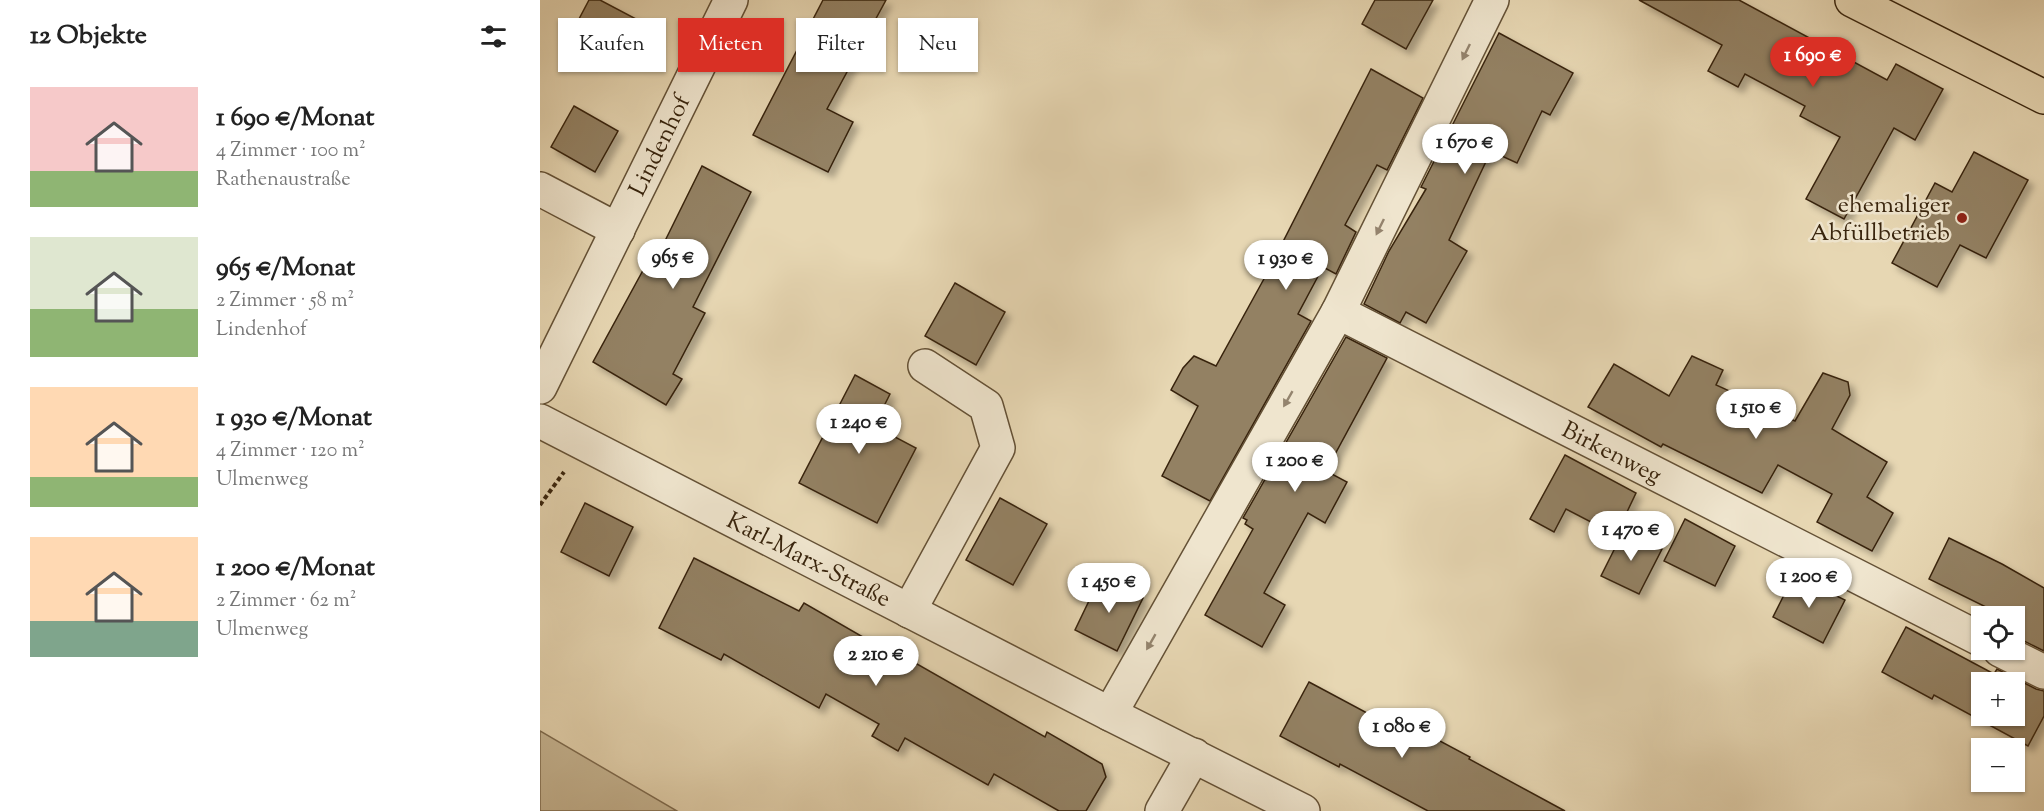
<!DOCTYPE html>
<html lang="de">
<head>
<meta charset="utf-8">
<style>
	:root { --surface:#fff; --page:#f6f6f6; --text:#222; --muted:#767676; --accent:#d93025 }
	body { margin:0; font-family:"Sorts Mill Goudy",serif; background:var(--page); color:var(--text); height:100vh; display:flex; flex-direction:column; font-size:22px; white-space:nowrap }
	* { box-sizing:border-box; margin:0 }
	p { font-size:20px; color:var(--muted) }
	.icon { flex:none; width:33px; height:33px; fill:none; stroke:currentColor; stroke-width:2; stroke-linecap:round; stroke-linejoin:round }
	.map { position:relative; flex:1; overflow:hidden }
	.sheet { display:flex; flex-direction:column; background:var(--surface); width:540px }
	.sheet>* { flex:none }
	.banner { position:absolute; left:18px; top:18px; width:570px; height:54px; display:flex; gap:12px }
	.tools { position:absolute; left:1431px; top:606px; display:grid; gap:12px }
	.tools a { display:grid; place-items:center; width:54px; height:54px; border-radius:0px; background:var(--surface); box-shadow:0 2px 4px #0004; font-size:30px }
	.price { position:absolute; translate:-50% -51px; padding:0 14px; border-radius:21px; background:#fff; color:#222; font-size:20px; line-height:39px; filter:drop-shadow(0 2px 3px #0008) }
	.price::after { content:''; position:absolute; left:50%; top:36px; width:18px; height:14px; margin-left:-9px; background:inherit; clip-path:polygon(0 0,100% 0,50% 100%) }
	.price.active { background:var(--accent); color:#fff }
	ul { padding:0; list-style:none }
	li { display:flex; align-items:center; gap:18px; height:150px; padding:0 30px }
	li span { display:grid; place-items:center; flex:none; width:168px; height:120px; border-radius:0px; color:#555 }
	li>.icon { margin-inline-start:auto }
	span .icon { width:72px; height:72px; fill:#fffc; stroke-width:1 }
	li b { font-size:26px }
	h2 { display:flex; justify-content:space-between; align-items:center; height:72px; padding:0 30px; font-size:26px }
	.pill { padding:0 21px; border-radius:0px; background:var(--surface); box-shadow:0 2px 4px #0004; font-size:21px; line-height:54px }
	.pill.active { background:var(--accent); color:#fff }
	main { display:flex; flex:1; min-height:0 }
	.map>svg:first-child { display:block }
	.green { fill:#c9b997; stroke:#806e52; stroke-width:1.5 }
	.building { fill:#938163; stroke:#38240d; stroke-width:1.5; fill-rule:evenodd; filter:url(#shadow) }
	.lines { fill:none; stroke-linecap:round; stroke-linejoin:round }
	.minor-casing { stroke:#645136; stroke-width:36 }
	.major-casing { stroke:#38240d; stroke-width:36 }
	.path { stroke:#38240d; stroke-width:4; stroke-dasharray:4.5 3; stroke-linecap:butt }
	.minor { stroke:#efe5ce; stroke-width:33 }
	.major { stroke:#e7d7b3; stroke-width:33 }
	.oneway { fill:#94846e }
	.poi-dot { fill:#8f2418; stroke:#efe5ce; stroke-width:2 }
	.labels { text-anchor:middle; stroke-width:5; stroke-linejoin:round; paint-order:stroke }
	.street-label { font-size:24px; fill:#38240d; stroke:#efe5ce }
	.poi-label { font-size:24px; fill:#38240d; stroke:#efe5ce; text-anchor:end }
</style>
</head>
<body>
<main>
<section class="sheet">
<h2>12 Objekte<svg class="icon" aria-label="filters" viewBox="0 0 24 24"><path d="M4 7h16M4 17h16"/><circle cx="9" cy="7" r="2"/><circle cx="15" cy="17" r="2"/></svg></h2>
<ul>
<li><span style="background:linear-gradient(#f6c9c9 70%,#8fb573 0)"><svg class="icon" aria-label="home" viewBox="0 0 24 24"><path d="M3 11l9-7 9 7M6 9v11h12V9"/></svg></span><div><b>1 690 €/Monat</b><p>4 Zimmer · 100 m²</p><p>Rathenaustraße</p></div></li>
<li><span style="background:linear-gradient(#dfe7d0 60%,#8fb573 0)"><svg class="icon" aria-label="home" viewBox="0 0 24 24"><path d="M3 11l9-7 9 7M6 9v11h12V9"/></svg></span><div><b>965 €/Monat</b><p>2 Zimmer · 58 m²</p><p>Lindenhof</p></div></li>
<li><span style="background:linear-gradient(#ffd9b3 75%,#8fb573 0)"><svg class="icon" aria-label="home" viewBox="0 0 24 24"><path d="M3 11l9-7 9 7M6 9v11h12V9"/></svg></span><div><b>1 930 €/Monat</b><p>4 Zimmer · 120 m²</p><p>Ulmenweg</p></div></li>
<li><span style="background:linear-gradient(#ffd9b3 70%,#7fa58c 0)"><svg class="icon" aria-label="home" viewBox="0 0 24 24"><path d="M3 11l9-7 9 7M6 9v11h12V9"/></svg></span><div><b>1 200 €/Monat</b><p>2 Zimmer · 62 m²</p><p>Ulmenweg</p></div></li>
</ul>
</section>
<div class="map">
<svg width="1504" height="811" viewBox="0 0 1504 811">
	<defs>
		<filter id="shadow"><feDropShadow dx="5.5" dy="5.5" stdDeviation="3" flood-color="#0004"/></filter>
	</defs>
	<rect width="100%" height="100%" fill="#e7d7b3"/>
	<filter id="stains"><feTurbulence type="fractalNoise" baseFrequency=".00333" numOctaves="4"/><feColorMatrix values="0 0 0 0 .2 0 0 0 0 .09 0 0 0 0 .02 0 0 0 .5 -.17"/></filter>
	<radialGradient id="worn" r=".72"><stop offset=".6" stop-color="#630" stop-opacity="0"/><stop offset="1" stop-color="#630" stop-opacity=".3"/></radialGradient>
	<polygon class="green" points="0,731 137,811 0,811"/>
	<g class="building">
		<polygon points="49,0 60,0 98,20 75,63 29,38"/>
		<polygon points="283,0 346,0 287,109 313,122 288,172 213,135"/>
		<polygon points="835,0 893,0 866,49 822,24"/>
		<polygon points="1099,0 1199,0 1347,80 1356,64 1403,89 1375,140 1354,128 1304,219 1266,199 1300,137 1260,116 1265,106 1205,74 1198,87 1168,71 1182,45"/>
		<polygon points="959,33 1033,73 1010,115 1002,111 977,163 951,151 909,240 927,251 886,323 866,312 860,323 824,304 849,251 886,189 881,187"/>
		<polygon points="831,69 883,98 847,170 837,165 805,225 816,232 796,274 783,267 758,314 771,321 670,501 622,476 658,406 631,390 643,368 654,356 676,366 725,277"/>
		<polygon points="34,106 78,131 55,172 11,147"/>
		<polygon points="1434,152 1488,180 1446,258 1420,245 1397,287 1352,263 1395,183 1412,192"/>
		<polygon points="162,166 211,192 153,307 165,313 133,374 142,379 126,405 53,362 113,252 118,255"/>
		<polygon points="415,283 465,312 436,365 385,336"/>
		<polygon points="806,337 847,358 786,471 807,482 785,523 768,513 724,593 745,605 722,647 665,615 713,529 705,524 707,520 703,518"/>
		<polygon points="1152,356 1183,370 1176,385 1255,421 1283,373 1308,382 1310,395 1292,429 1347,462 1327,497 1353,513 1332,551 1277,522 1292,494 1238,465 1222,493 1123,444 1121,447 1048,407 1074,364 1129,396"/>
		<polygon points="315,375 350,394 334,426 376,448 337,523 259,483"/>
		<polygon points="1025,455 1096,493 1076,535 1026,509 1014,532 990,519"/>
		<polygon points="460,498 507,524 473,585 426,560"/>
		<polygon points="45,503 93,527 69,576 21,552"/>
		<polygon points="1145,519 1195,546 1175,586 1124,561"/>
		<polygon points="1084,530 1122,549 1099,594 1061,576"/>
		<polygon points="1409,538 1462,564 1504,588 1504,651 1476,637 1482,626 1474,622 1474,616 1464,616 1389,579"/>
		<polygon points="154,558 259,611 264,603 347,651 349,648 505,737 507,732 562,764 566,777 546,811 519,811 454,774 448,785 365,738 358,751 332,736 339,724 286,694 279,708 184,654 181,660 119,628"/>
		<polygon points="1254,575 1305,600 1283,643 1233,617"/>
		<polygon points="560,578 603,598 577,651 535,630"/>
		<path d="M1366,627l88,47 3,-5 39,20 8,2v25l-16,30 -94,-51 -2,4 -50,-27zM1442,682h32v34h-32z"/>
		<polygon points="769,682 868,735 872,726 930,757 929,759 1025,811 888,811 800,764 799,767 740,736"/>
	</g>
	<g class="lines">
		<g class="minor-casing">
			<g id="minor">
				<polyline points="0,189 78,230"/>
				<polyline points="798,312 1442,640"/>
				<polyline points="0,387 191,0"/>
				<polyline points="0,421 570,714 763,811"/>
				<polyline points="369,611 458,448 446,406 385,366"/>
				<polyline points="1460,650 1504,672"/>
				<polyline points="570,714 798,312 952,0"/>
				<polyline points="622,811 654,755"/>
			</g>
		</g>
		<g class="major-casing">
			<polyline id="major" points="1312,0 1504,97"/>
		</g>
		<polyline class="path" points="0,505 24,472"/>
		<use href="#minor" class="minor"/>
		<use href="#major" class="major"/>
	</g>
	<defs><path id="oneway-solid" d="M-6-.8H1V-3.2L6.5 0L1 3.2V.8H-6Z" transform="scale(1.5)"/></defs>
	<g class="oneway">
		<use href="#oneway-solid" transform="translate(926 52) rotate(116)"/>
		<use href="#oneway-solid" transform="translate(840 227) rotate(116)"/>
		<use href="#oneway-solid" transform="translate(748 399) rotate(120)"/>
		<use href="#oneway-solid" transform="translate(611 642) rotate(120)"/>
	</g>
	<circle class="poi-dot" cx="1422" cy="218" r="6"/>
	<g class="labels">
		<g class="street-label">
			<text transform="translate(119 145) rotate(-64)" y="8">Lindenhof</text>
			<text transform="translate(1072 452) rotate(27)" y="8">Birkenweg</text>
			<text transform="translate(269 559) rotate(27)" y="8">Karl-Marx-Straße</text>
		</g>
		<g class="poi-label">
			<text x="1410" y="212">ehemaliger<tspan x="1410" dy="28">Abfüllbetrieb</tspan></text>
		</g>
	</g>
	<rect width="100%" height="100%" filter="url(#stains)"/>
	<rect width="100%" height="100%" fill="url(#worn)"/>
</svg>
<div class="tools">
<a><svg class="icon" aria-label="locate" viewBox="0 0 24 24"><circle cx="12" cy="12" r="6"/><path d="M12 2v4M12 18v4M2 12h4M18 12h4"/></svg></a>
<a>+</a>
<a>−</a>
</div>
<b class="price active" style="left:1273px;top:88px">1 690 €</b>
<b class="price" style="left:925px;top:175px">1 670 €</b>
<b class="price" style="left:133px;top:290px">965 €</b>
<b class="price" style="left:746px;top:291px">1 930 €</b>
<b class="price" style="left:1216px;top:440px">1 510 €</b>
<b class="price" style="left:319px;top:455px">1 240 €</b>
<b class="price" style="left:755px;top:493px">1 200 €</b>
<b class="price" style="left:1091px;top:562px">1 470 €</b>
<b class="price" style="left:1269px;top:609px">1 200 €</b>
<b class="price" style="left:569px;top:614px">1 450 €</b>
<b class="price" style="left:336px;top:687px">2 210 €</b>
<b class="price" style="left:862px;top:759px">1 080 €</b>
<div class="banner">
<a class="pill">Kaufen</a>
<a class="pill active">Mieten</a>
<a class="pill">Filter</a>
<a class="pill">Neu</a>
</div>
</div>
</main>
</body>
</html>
